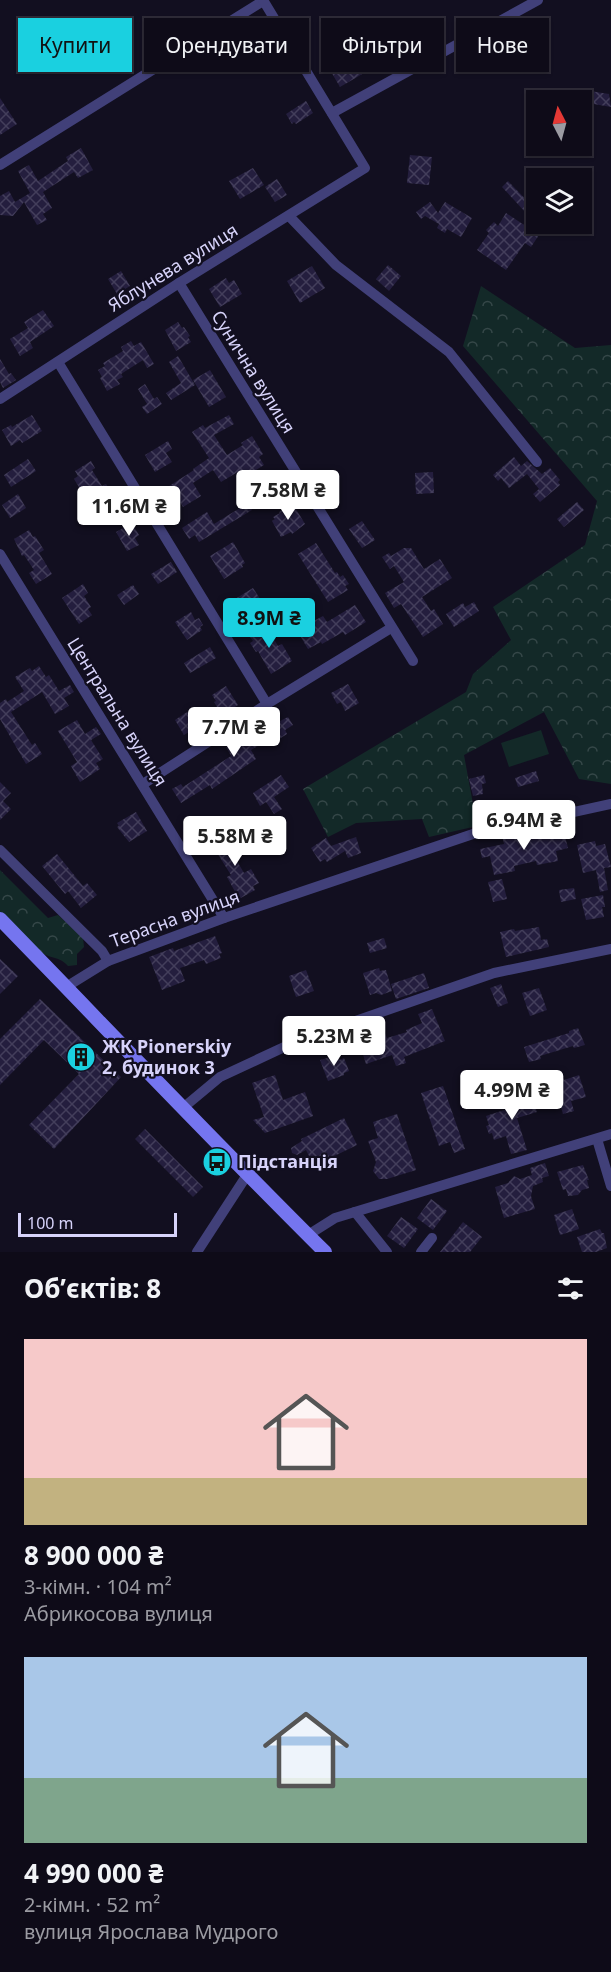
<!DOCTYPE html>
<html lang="uk">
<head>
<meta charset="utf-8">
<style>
	:root { --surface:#0e0b18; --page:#171421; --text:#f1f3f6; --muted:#9b9ba2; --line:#2e2b37; --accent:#1ad0e0 }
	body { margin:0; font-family:"Noto Sans",sans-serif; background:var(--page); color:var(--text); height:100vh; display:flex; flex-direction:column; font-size:22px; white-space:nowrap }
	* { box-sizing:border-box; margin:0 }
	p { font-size:20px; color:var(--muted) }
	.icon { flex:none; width:33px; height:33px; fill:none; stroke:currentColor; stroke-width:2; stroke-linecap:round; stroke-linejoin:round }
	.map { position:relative; height:1252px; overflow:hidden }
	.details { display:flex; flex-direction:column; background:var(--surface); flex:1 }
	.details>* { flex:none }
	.hud { position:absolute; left:18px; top:18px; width:576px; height:54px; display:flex; gap:12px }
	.needle { width:39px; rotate:354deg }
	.controls { position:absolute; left:526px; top:90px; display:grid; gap:12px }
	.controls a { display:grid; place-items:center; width:66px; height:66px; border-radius:0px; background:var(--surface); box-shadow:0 2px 4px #0004,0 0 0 2px var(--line); font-size:30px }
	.scale { position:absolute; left:18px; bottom:15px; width:159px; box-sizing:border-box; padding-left:6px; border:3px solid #d7d3fa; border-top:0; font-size:16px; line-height:21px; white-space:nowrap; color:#d7d3fa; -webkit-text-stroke:4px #120f20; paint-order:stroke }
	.price { position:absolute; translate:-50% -51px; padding:0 14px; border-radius:6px; background:#fff; color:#222; font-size:20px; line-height:39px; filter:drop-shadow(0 2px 3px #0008) }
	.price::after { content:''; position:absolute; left:50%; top:36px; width:18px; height:14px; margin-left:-9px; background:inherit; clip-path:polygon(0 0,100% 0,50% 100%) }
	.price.selected { background:var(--accent); color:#111 }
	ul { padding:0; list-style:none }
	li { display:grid; align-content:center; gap:12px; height:318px; padding:0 24px }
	li span { display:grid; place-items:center; height:186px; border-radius:0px; color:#555 }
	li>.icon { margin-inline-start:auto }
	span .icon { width:108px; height:108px; fill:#fffc; stroke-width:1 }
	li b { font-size:26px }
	h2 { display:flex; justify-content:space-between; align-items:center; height:72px; padding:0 24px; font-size:26px }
	.chip { padding:0 21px; border-radius:0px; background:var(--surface); box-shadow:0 2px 4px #0004,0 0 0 2px var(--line); font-size:21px; line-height:54px }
	.chip.selected { background:var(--accent); color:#111 }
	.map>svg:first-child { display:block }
	.forest { fill:url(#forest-crowns) }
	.pitch { fill:#132928 }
	.building { fill:url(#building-cross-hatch) }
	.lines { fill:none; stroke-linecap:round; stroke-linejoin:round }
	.street { stroke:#414079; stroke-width:10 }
	.secondary { stroke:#7575ef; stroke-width:14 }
	.labels { text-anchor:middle; stroke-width:4.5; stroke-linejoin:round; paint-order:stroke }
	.street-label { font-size:18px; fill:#d7d3fa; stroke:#120f20 }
	.poi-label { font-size:18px; font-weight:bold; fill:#d7d3fa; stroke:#120f20; text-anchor:start }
</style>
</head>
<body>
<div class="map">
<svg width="611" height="1252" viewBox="0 0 611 1252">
	<defs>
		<pattern id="forest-crowns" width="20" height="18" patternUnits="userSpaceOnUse" patternTransform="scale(1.5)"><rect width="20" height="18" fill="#132928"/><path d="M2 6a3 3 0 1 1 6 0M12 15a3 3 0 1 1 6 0" fill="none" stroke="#354748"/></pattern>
		<pattern id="building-cross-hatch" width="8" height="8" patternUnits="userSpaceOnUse" patternTransform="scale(1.5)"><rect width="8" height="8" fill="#241e3e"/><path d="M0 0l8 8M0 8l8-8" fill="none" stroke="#433e5b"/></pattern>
	</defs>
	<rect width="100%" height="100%" fill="#120f20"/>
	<g class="forest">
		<polygon points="481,286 575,348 611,345 611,784 579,779 544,712 464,755 477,826 429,837 422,819 356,823 328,837 303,789 466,692 473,674 511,640 493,607 585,545 597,501 463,346"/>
		<path d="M0,870l48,48 10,-3 25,23 1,9 -7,7v11l-9,1c-10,-11 -17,-6 -29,-15 -15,-10 -27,-26 -39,-39z"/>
	</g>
	<polygon class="pitch" points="541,730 549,754 509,767 501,743"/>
	<g class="building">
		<polygon points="351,51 364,73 340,87 327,65"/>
		<polygon points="590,91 609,94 611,107 588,103"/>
		<polygon points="0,98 17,124 0,135"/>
		<polygon points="306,101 313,113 296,124 294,122 292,124 286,114"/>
		<polygon points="81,148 93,170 78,178 74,172 43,192 52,208 43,214 47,220 37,225 24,202 13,216 0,215 0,196 9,191 15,202 30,193 18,171 29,165 38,181 68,161 66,157"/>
		<polygon points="410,155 432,157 429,185 407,183"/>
		<polygon points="253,168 264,185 240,199 229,181"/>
		<polygon points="277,179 287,195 275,202 265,187"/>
		<polygon points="508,181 535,209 528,215 502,187"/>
		<polygon points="430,202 438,213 445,202 472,218 461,237 447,229 445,233 437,228 439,224 425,216 421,219 416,212"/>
		<polygon points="506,213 539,235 531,247 525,243 506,270 477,250 489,233 486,230 494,222 498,226"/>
		<polygon points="388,265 401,276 389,291 376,279"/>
		<polygon points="312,266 325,288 300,303 287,281"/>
		<polygon points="121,271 130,286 117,294 108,279"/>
		<polygon points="226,278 229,283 234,280 242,294 220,307 209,289"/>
		<polygon points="43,310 54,326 30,342 33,348 20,356 10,339 28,328 24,322"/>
		<polygon points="178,322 182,328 184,327 190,336 188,337 191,342 176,351 165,330"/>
		<polygon points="131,341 134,346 141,342 154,364 147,368 143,360 121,374 123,377 117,380 120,384 107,391 100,378 102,377 98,370 105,366 103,363 123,351 121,347"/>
		<polygon points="178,356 195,385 171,400 166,393 181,383 169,362"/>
		<polygon points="0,359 9,374 11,373 16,380 3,388 0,382"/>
		<polygon points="210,370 226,397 209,407 193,380"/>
		<polygon points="145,384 154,399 157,397 162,404 147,414 142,407 147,404 138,389"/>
		<polygon points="32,415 42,431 22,443 20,440 11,446 2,430 11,425 12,427"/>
		<polygon points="229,415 234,424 214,435 227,455 243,445 241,443 252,436 263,454 259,457 264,465 245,477 241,470 221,482 213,470 193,483 201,496 183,507 177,497 170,501 163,490 194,470 193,469 209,458 192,432 203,425 205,428"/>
		<polygon points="168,441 172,449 166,453 172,462 155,472 145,455"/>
		<polygon points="514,457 521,466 527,461 542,474 550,468 560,480 558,482 560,485 540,502 533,494 539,489 527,474 509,488 501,478 498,481 493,475"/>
		<polygon points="28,459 36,471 11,487 4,475"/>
		<polygon points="91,461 95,468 92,470 102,486 106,484 115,497 97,508 91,497 82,503 77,495 82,492 74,479 78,476 75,471"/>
		<polygon points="433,472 434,493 416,494 415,473"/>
		<polygon points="18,494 26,508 10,518 2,505"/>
		<polygon points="577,502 584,510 564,527 557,519"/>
		<polygon points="248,503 252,510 199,542 195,535 189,539 182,528 207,512 214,524"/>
		<polygon points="293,504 305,524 292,534 291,532 281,537 272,521 275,519 273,517 280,513 279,512"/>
		<polygon points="362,521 375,540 362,548 349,529"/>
		<polygon points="132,523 139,535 135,538 139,545 127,551 116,532"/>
		<polygon points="29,530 33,537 35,536 44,550 39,553 52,574 36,584 29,573 34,570 24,555 22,556 14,539"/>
		<polygon points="233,542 245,563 242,565 243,567 224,579 210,556"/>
		<polygon points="316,543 335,573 337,572 340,577 343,575 349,584 345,586 348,590 328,602 298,554"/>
		<polygon points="404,548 411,548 424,569 440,559 452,578 422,597 431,611 434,609 443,624 423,637 401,604 394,608 385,593 404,582 394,566 390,569 382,557 389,553 391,556"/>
		<polygon points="171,562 177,572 158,584 151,574"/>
		<polygon points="83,584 88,593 84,596 91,607 88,609 92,615 79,624 62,598"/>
		<polygon points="133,585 139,594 124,605 117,595"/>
		<polygon points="253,588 264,605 246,616 235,599"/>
		<polygon points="474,602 479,611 454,627 446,614 463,603 465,607"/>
		<polygon points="355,605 366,622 345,635 343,632 322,644 321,642 308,649 299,634 312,627 310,623 323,616 327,622"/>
		<polygon points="191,612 195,620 199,618 203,625 200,627 202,630 187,640 175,622"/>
		<polygon points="265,624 278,646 282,644 292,661 271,674 258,651 256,652 250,643 253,641 248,634"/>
		<polygon points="210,647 216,658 190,673 184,663"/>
		<polygon points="39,666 46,677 49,675 59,691 70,685 74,692 64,698 69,706 55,714 42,692 11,712 32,745 35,743 42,754 26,764 0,719 0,703 6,699 7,702 24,691 15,677 30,668 32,671"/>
		<polygon points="348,684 359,703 345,711 341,702 337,704 331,693"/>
		<polygon points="226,686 238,705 224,714 222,711 220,712 214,702 216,701 212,695"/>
		<polygon points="187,712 199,726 184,735 175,720"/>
		<polygon points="278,717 280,721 288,717 293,725 285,730 287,734 276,741 267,728 256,736 261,744 251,750 256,759 212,789 210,785 181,803 172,789 181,784 183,787 231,756 226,747 245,736 243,732 265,718 268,723"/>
		<polygon points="77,720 85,734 96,727 101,734 91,740 103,759 96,763 100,769 80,782 71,766 77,762 58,731"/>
		<polygon points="536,771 539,781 518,787 515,778"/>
		<polygon points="281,775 289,787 274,797 282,809 274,814 266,802 260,806 253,793"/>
		<polygon points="484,775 486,783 482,784 483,794 473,796 469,779"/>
		<polygon points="0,782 11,793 3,801 11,809 0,820"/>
		<polygon points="136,812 147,831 129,842 117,827 119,826 117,823"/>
		<polygon points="516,832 517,840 551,832 552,835 564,832 568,848 556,851 558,861 537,865 536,861 514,866 515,871 494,875 490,856 482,858 480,849 504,844 502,835"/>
		<polygon points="230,834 241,851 234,856 244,873 251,869 259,883 253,886 255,890 239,899 227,877 231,875 212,845"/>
		<polygon points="356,837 361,853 348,858 345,851 327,862 325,859 320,862 311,848 326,838 331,846"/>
		<polygon points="595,841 596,846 605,844 611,867 604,868 608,890 600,892 596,870 583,873 577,845"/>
		<polygon points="57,854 83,886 87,883 97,895 81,908 68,891 65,894 42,866"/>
		<polygon points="502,879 507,899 493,902 488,882"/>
		<polygon points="574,888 576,899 561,902 559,890"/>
		<polygon points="603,895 605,907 602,907 604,917 586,920 581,899"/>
		<polygon points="539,927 541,940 547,939 549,947 506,957 500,932 514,929 515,931"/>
		<polygon points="215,936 222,953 219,954 221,958 206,964 204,960 180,968 185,981 162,990 149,957 173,948 174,951"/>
		<polygon points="384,938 387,948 370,953 367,943"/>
		<polygon points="0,959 18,976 0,994"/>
		<polygon points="379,968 380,971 386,970 392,991 381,995 376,993 370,995 363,973"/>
		<polygon points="306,970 314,991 296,997 289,976"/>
		<polygon points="424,973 429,988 396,999 391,984"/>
		<polygon points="501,984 508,1003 498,1007 490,988"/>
		<polygon points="539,988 547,1010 530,1016 522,993"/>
		<polygon points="40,999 121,1077 54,1149 29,1125 79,1074 44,1040 0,1085 0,1039"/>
		<polygon points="432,1009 445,1041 404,1057 406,1063 396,1066 392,1055 366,1064 359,1042 385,1034 387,1038 407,1032 406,1030 422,1023 418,1014"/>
		<polygon points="578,1028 585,1045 574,1048 573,1046 540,1056 541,1059 529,1062 524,1047 569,1033 569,1031"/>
		<polygon points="337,1055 339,1060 344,1058 349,1071 344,1073 344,1075 328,1081 320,1060"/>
		<polygon points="275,1075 283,1100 305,1092 313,1116 265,1133 253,1120 264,1117 252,1083"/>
		<polygon points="579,1075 586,1097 571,1101 574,1111 563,1114 553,1080 563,1077 564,1080"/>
		<polygon points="443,1086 465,1149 454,1153 450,1142 439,1146 421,1093"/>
		<polygon points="530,1088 537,1112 517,1118 527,1150 511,1154 506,1136 494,1140 492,1133 489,1134 486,1126 489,1125 486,1116 513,1107 511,1100 517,1098 516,1093"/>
		<polygon points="397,1114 416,1170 387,1179 379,1179 373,1171 376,1162 368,1141 378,1138 373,1122"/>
		<polygon points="344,1118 357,1145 314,1166 306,1150 297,1155 292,1153 291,1148 302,1141 301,1139"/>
		<polygon points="145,1129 203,1187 193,1197 135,1139"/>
		<polygon points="545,1163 549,1176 542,1178 543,1182 533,1186 531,1196 535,1209 504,1218 495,1187 508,1183 514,1176 520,1179 532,1175 530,1168"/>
		<polygon points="583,1165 589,1180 587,1180 589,1188 582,1190 578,1195 568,1196 566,1189 563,1190 557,1172"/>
		<polygon points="431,1199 447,1211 433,1230 417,1218"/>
		<polygon points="572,1209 579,1229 560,1235 554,1215"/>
		<polygon points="401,1217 418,1229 404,1248 387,1236"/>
		<polygon points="463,1222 482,1237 470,1252 440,1252"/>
		<polygon points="600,1229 602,1233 604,1233 607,1248 596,1252 582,1252 577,1237"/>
	</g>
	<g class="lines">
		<g class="street">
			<polyline points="332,113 538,0"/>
			<polyline points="0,165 263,1"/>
			<polyline points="289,216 336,265 449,352 537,462"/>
			<polyline points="179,283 413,661"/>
			<polyline points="58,362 267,704"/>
			<polyline points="0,399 179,283 365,168 263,0"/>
			<polyline points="0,554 224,918"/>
			<polyline points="143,784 267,704 391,628"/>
			<polyline points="0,850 102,951 108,961"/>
			<polyline points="66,987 108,961 224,918 473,834 611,804"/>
			<polyline points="184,1107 220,1077 295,1042 494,973 611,949"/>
			<polyline points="597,1139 611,1186"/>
			<polyline points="355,1212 387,1252"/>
			<polyline points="308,1235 335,1218 611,1134"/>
			<polyline points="197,1252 247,1175"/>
			<polyline points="421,1252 432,1238"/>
		</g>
		<path class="secondary" d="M0,919c108,111 215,224 325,333"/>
	</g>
	<defs>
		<g id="building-disc" transform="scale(1.5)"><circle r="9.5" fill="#1ad0e0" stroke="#120f20"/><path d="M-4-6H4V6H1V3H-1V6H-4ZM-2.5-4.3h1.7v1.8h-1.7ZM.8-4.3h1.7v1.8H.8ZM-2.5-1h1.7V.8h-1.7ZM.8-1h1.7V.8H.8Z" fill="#111"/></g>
		<g id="bus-disc" transform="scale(1.5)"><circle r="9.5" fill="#1ad0e0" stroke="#120f20"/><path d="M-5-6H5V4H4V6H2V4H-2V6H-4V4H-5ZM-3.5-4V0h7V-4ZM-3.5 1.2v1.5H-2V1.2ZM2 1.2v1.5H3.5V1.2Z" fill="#111"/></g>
	</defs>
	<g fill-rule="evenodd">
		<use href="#building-disc" x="81" y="1057"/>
		<use href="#bus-disc" x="217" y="1162"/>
	</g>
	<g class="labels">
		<g class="street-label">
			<text transform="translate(173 268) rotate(-32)" y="6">Яблунева вулиця</text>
			<text transform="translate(253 372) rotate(58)" y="6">Сунична вулиця</text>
			<text transform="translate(117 712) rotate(58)" y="6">Центральна вулиця</text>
			<text transform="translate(175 919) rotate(-20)" y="6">Терасна вулиця</text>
		</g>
		<g class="poi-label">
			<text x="102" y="1053">ЖК Pionerskiy<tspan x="102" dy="21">2, будинок 3</tspan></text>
			<text x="238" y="1168">Підстанція</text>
		</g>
	</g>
</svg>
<div class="controls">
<a><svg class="needle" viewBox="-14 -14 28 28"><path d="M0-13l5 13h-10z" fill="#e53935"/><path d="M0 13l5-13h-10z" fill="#9b9ba2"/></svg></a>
<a><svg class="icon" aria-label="layers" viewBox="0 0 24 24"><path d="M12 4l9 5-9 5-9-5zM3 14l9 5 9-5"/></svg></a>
</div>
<div class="scale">100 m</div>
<b class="price" style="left:288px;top:521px">7.58M ₴</b>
<b class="price" style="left:129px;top:537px">11.6M ₴</b>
<b class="price selected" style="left:269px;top:649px">8.9M ₴</b>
<b class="price" style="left:234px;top:758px">7.7M ₴</b>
<b class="price" style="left:524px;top:851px">6.94M ₴</b>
<b class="price" style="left:235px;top:867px">5.58M ₴</b>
<b class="price" style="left:334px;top:1067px">5.23M ₴</b>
<b class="price" style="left:512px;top:1121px">4.99M ₴</b>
<div class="hud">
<a class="chip selected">Купити</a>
<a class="chip">Орендувати</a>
<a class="chip">Фільтри</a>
<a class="chip">Нове</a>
</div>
</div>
<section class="details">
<h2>Об’єктів: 8<svg class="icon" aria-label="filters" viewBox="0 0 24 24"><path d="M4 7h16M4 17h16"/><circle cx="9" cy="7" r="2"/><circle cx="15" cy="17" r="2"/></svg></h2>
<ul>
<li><span style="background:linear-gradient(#f6c9c9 75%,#c2b280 0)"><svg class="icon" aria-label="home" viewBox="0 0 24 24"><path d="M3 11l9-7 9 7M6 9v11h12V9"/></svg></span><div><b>8 900 000 ₴</b><p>3-кімн. · 104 m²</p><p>Абрикосова вулиця</p></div></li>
<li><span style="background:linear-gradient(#a9c7e8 65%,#7fa58c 0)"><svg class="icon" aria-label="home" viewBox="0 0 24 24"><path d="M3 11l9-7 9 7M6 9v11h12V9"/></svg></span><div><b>4 990 000 ₴</b><p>2-кімн. · 52 m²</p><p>вулиця Ярослава Мудрого</p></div></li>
</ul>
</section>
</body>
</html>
